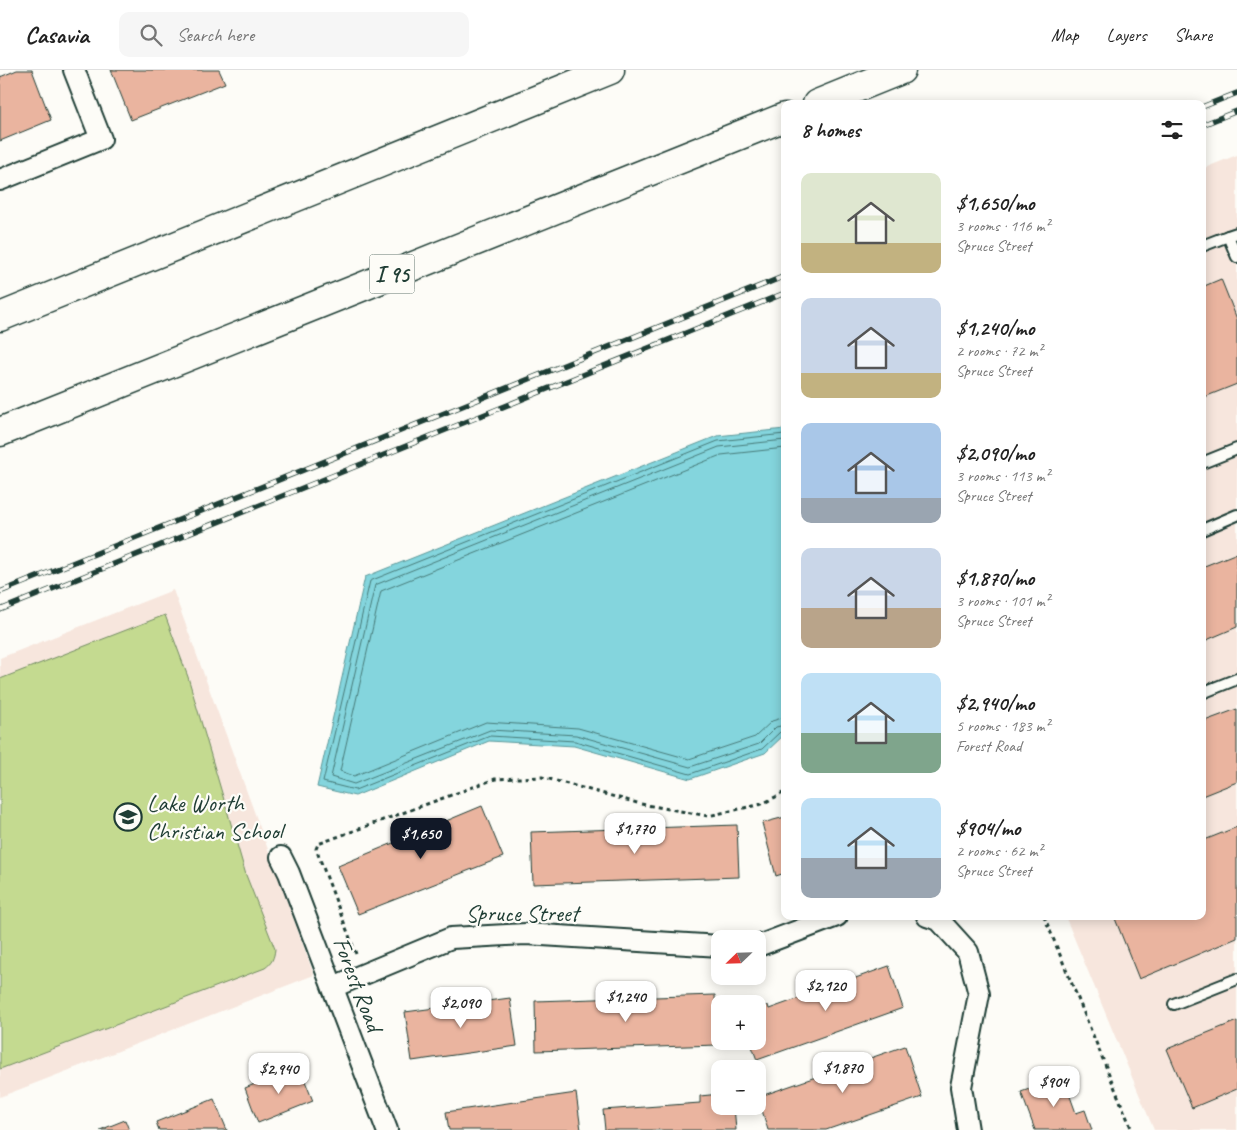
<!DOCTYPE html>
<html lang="en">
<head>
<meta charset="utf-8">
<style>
	:root { --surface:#fff; --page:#f6f6f6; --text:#222; --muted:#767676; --line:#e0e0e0; --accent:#111827 }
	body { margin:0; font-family:Caveat,sans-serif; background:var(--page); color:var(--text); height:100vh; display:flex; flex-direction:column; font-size:19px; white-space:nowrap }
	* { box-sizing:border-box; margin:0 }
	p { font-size:16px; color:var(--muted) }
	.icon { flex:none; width:28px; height:28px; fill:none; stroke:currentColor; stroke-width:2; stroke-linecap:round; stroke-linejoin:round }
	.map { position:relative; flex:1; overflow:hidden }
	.drawer { position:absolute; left:781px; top:30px; width:425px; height:820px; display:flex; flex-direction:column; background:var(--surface); border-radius:10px; box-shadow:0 2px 12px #0003 }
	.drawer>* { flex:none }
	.needle { width:32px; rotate:247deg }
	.buttons { position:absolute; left:711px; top:860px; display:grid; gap:10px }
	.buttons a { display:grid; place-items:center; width:55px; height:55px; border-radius:10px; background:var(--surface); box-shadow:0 2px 12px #0003; font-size:25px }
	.price { position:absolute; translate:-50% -42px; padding:0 11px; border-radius:10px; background:#fff; color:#222; font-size:16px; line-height:32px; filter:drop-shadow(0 1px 2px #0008) }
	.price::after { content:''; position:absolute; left:50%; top:30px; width:15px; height:11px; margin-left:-8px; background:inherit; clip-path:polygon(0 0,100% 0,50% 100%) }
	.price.on { background:var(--accent); color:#fff }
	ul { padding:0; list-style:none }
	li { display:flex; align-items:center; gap:15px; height:125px; padding:0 20px }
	li span { display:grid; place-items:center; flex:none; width:140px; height:100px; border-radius:10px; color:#555 }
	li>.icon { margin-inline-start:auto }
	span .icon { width:60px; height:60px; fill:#fffc; stroke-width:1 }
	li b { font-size:21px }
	h2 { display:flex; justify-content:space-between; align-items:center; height:60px; padding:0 20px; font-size:21px }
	header { display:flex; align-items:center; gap:30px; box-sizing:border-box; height:70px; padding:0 25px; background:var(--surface); border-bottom:1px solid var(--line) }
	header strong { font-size:24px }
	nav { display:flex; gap:28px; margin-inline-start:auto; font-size:18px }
	.search { width:350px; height:45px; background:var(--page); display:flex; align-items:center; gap:12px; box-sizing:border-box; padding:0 18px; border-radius:10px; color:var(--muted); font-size:19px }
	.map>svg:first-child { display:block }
	.built { fill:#f7e6dd }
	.garden { fill:#c4da90; stroke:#728c62 }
	.water { fill:#84d5dd; stroke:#5c9899 }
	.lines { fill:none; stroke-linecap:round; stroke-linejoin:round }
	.shore { stroke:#477a78; stroke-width:1 }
	.building { fill:#eab49f; stroke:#1f3d34 }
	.service-casing { stroke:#1f3d34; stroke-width:14 }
	.minor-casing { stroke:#1f3d34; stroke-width:24 }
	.motorway-casing { stroke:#1f3d34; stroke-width:31 }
	.path { stroke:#1f3d34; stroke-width:3; stroke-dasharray:4 4; stroke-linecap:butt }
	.service { stroke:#fdfcf7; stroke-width:10 }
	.minor { stroke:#fdfcf7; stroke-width:20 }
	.motorway { stroke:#fdfcf7; stroke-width:28 }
	.rail-casing { stroke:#1f3d34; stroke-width:5.5 }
	.rail { stroke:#fdfcf7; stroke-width:4; stroke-dasharray:11; stroke-linecap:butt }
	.labels { text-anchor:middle; stroke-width:4.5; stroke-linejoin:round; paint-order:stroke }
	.shield { fill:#fdfcf7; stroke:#62766e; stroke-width:1 }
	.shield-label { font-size:22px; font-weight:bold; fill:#1f3d34 }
	.poi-label { font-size:24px; fill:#1f3d34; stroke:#fdfcf7; text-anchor:start }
	.street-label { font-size:24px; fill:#1f3d34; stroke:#fdfcf7 }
</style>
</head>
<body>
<header>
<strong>Casavia</strong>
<div class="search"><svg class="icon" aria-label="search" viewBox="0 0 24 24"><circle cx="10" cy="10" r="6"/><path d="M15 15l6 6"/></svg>Search here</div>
<nav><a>Map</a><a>Layers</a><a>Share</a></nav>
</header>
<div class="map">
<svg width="1237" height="1060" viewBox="0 0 1237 1060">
	<rect width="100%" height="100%" fill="#fdfcf7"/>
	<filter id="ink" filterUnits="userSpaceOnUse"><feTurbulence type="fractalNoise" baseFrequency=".02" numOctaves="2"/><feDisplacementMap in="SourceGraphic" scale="10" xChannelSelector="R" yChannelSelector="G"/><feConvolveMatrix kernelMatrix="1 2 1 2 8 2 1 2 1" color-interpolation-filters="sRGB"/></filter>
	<g filter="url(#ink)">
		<g class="built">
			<polygon points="1237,85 1237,1060 1154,1060 1065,846 1202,846 1202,99"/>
			<polygon points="173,520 314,905 0,1027 0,588"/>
		</g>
		<path class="garden" d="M165,545l23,62 58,198 29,74c-1,9 -3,14 -10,19l-265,101v-390z"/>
		<polygon class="water" points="785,359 785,664 765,683 690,709 574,676 489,671 355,726 317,717 365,507 717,366"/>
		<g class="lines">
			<g class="shore">
				<polyline points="785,364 718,371 370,511 323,712 355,720 490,666 575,671 690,704 762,679 780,662 785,661"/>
				<polyline points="785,370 719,377 375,515 331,707 354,714 490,660 576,665 690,697 759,674 776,657 785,655"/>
				<polyline points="785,378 721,385 381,521 340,701 354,706 486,652 578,658 689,689 755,667 772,651 785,647"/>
			</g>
		</g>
		<g class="building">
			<polygon points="17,0 32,0 51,50 0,71 0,7"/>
			<polygon points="111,0 219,0 225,13 131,50"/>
			<polygon points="1221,209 1237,249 1237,314 1202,328 1202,217"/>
			<polygon points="1237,483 1237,557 1202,572 1202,497"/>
			<polygon points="1237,639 1237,712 1202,726 1202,652"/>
			<polygon points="482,736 503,787 358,844 338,796"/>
			<polygon points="785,747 785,803 776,806 762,753"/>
			<polygon points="737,755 739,807 533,814 531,762"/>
			<polygon points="1237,757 1237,868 1139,909 1114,846 1202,846 1202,771"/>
			<polygon points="889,896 903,938 757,990 750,971 758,971 758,939 768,935 769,939"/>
			<polygon points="715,925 717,975 536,981 535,931"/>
			<polygon points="510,928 517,976 412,991 405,942"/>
			<polygon points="1237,951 1237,1019 1192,1038 1167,979"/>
			<polygon points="905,976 922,1027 826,1060 768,1060 758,1027"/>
			<polygon points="299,996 313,1031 258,1053 245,1018"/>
			<polygon points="1063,1007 1076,1043 1085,1040 1092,1060 1035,1060 1021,1022"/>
			<polygon points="576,1023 581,1060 449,1060 446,1042"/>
			<polygon points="720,1024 720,1036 734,1036 736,1060 605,1060 603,1040 700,1033 700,1026"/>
			<polygon points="214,1029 227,1060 159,1060 156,1052"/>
			<polygon points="125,1050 129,1060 100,1060"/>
		</g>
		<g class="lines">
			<g class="service-casing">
				<g id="service">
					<polyline points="1237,163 1228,166 1237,187"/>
					<polyline points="1202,176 1228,166"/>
					<polyline points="1202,393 1237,379"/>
					<polyline points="1202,460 1237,445"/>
					<polyline points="1202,623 1237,609"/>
					<polyline points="1174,934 1237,909"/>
				</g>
			</g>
			<g class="minor-casing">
				<g id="minor">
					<polyline points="0,110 101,69 74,0"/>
					<polyline points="281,787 289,803 387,1060"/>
					<polyline points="927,846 939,850 968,882 979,924 961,1017 968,1060"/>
					<polyline points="758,876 837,846"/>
					<polyline points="333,917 451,868 526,864 720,876"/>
				</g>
			</g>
			<g class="motorway-casing">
				<g id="motorway">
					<polyline points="817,34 901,0"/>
					<polyline points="0,247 610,0"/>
					<polyline points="0,362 785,47"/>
				</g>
			</g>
			<g class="path">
				<polyline points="1044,846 1132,1060"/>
				<polyline points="356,884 316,779 318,774 495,709 542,707 641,734 708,746 762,734 785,722"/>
			</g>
			<use href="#service" class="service"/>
			<use href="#minor" class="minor"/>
			<use href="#motorway" class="motorway"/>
			<g class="rail-casing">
				<g id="rail">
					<polyline points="1202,37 1237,23"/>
					<polyline points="1202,55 1237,41"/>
					<polyline points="0,522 785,206"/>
					<polyline points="0,540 785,223"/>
				</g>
			</g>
			<use href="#rail" class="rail"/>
		</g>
	</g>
	<defs>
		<g id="school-ring" transform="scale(1.4375)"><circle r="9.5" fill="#fdfcf7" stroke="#1f3d34" stroke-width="1.5"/><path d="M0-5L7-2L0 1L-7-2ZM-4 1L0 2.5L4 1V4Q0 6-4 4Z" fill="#1f3d34"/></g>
	</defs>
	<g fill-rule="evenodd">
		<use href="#school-ring" x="128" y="747"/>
	</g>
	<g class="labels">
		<rect class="shield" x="369.5" y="184.5" width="45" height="39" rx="4"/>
		<g class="shield-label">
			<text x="392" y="212">I 95</text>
		</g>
		<g class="poi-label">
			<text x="147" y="741">Lake Worth<tspan x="147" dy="28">Christian School</tspan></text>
		</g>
		<g class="street-label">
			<text x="522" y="851">Spruce Street</text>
			<text transform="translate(358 914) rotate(69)" y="8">Forest Road</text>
		</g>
	</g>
</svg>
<div class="buttons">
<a><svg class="needle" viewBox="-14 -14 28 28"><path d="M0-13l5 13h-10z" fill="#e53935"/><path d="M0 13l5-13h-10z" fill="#767676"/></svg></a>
<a>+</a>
<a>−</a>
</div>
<b class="price" style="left:635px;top:785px">$1,770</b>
<b class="price on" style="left:421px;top:790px">$1,650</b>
<b class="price" style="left:826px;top:942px">$2,120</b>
<b class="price" style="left:626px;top:953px">$1,240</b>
<b class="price" style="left:461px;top:959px">$2,090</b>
<b class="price" style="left:843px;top:1024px">$1,870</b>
<b class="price" style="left:279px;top:1025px">$2,940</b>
<b class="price" style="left:1054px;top:1038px">$904</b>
<section class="drawer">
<h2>8 homes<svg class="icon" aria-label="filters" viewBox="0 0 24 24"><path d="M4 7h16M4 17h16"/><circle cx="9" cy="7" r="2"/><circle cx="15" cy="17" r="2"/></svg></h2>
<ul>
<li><span style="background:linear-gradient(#dfe7d0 70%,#c2b280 0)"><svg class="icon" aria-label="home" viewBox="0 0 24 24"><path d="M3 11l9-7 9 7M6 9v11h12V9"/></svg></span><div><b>$1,650/mo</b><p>3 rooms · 116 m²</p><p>Spruce Street</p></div></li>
<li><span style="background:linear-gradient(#c9d6e8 75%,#c2b280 0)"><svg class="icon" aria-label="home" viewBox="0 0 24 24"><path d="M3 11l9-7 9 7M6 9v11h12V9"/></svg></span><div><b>$1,240/mo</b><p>2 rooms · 72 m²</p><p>Spruce Street</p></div></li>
<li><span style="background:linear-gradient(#a9c7e8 75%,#9aa5b1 0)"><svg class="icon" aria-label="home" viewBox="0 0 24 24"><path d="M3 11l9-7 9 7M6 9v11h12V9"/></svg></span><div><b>$2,090/mo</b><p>3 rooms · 113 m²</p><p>Spruce Street</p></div></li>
<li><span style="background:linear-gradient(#c9d6e8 60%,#b9a48a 0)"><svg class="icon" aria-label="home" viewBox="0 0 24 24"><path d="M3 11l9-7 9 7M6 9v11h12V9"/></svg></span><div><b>$1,870/mo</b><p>3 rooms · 101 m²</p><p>Spruce Street</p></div></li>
<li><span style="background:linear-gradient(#bfe0f5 60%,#7fa58c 0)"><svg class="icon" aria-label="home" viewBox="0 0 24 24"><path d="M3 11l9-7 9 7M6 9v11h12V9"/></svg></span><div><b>$2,940/mo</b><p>5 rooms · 183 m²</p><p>Forest Road</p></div></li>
<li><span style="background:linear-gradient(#bfe0f5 60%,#9aa5b1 0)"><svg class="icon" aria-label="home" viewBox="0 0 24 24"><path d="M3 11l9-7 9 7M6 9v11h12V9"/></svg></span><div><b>$904/mo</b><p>2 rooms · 62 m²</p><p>Spruce Street</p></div></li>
</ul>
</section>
</div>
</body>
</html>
